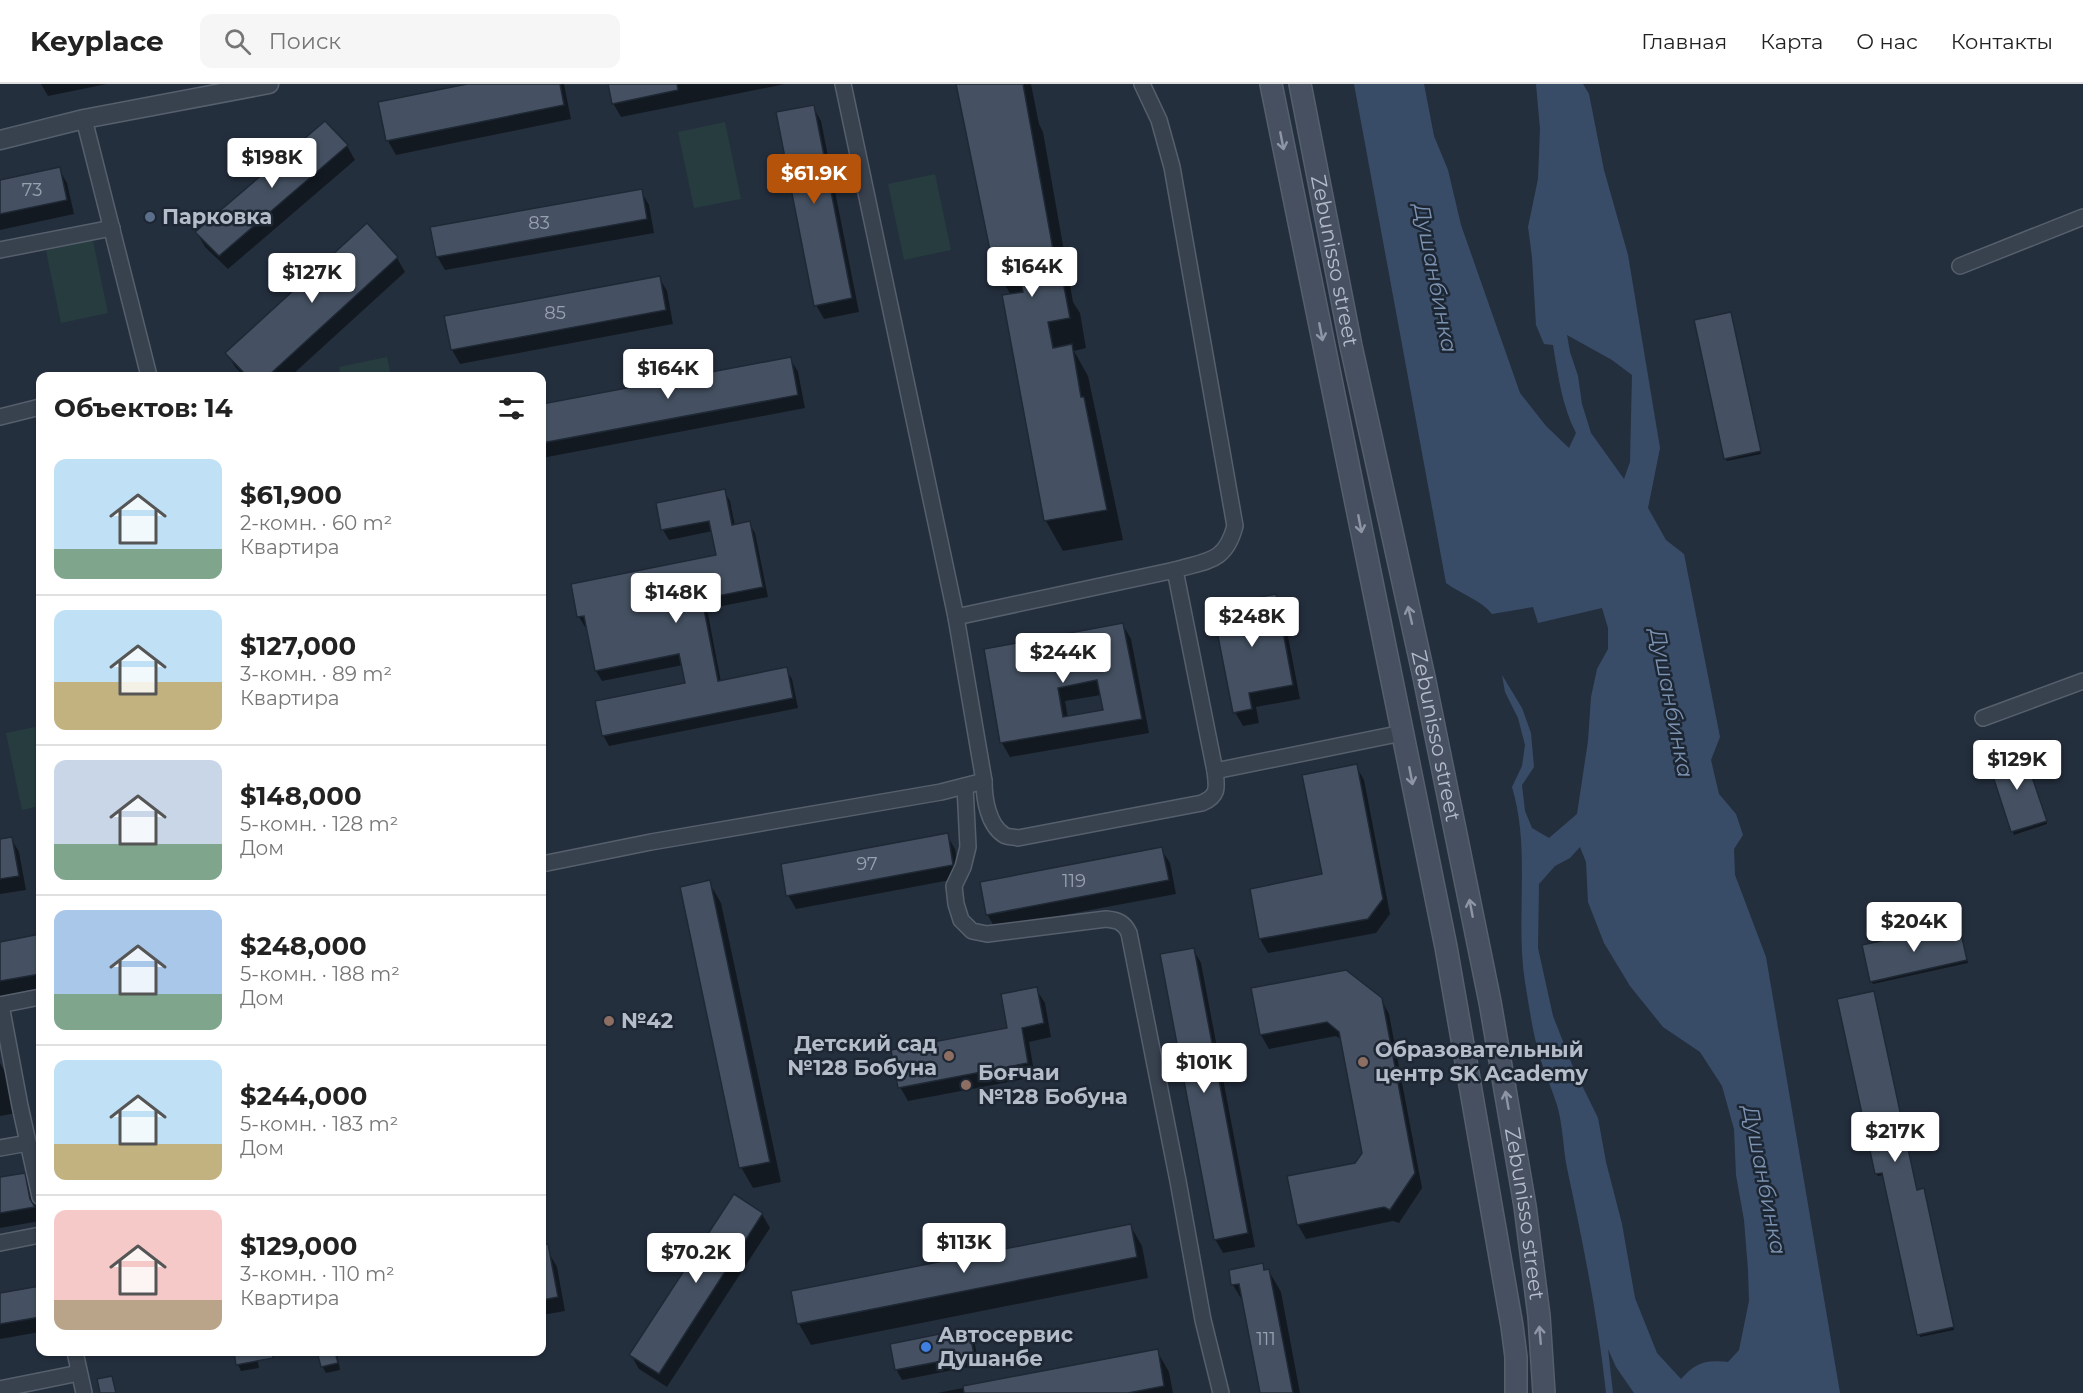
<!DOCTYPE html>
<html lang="ru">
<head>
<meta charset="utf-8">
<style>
	:root { --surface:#fff; --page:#f6f6f6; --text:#222; --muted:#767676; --line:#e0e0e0; --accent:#b45309 }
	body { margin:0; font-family:Montserrat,sans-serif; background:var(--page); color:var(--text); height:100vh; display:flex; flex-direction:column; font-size:22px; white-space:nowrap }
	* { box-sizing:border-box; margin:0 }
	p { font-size:20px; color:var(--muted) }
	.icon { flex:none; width:33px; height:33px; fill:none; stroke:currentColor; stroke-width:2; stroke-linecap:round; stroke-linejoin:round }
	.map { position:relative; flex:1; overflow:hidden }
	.panel { position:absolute; left:36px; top:288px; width:510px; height:984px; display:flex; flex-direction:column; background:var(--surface); border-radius:12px; box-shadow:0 2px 4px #0004 }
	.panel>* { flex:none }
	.price { position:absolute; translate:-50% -51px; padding:0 14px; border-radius:6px; background:#fff; color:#222; font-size:20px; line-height:39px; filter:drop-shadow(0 2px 3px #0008) }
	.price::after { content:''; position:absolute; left:50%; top:36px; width:18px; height:14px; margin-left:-9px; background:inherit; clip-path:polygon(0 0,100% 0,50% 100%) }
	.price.on { background:var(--accent); color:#fff }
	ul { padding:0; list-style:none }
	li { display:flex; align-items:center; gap:18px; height:150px; padding:0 18px }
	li+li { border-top:2px solid var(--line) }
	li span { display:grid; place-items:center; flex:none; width:168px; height:120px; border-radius:12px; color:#555 }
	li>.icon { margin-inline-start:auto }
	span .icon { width:72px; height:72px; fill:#fffc; stroke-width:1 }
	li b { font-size:26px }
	h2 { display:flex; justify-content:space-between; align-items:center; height:72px; padding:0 18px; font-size:26px }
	header { display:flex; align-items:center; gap:36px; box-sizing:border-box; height:84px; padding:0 30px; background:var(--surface); border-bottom:2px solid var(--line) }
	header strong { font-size:28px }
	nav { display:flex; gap:33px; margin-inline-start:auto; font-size:21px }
	.search { width:420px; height:54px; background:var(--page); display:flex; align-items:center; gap:15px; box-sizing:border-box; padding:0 21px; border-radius:12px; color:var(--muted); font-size:22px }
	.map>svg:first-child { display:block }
	.green { fill:#263c3f }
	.water { fill:#394c67; fill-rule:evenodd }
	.shadow { fill:#0007; fill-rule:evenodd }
	.building { fill:#455162; stroke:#1f2835; stroke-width:1.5; fill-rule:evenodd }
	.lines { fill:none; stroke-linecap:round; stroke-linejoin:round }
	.minor-casing { stroke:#565f6c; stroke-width:18 }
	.tertiary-casing { stroke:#565f6c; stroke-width:21 }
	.secondary-casing { stroke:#565f6c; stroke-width:24 }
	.minor { stroke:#38414e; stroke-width:15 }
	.tertiary { stroke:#38414e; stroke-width:18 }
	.secondary { stroke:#465061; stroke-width:21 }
	.oneway { stroke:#8e96a5 }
	.service-dot { fill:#5c6f8a; stroke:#1d2633; stroke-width:2 }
	.education-dot { fill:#8d6e63; stroke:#1d2633; stroke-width:2 }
	.shop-dot { fill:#3f7fe0; stroke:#1d2633; stroke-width:2 }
	.labels { text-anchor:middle; stroke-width:5; stroke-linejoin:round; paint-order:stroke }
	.number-label { font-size:18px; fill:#98a1af }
	.poi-label { font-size:21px; font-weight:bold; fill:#b4bcc9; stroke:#1d2633; text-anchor:start }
	.street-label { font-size:21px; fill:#b4bcc9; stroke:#1d2633 }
	.water-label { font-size:22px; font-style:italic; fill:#7c92b1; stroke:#1d2633 }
</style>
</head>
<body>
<header>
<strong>Keyplace</strong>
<div class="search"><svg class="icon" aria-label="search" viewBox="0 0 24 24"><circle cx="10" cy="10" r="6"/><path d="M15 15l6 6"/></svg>Поиск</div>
<nav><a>Главная</a><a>Карта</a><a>О нас</a><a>Контакты</a></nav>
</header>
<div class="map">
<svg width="2083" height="1309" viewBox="0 0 2083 1309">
	<rect width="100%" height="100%" fill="#242f3e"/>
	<g class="green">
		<polygon points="725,38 741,115 694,124 678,48"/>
		<polygon points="935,90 951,166 904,176 888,100"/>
		<polygon points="92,152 108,229 61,239 45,162"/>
		<polygon points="387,273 391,292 341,292 339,283"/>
		<polygon points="40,642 40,722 22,726 6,649"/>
	</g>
	<path class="water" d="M1354,0h70l10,52 14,34 13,55 59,168 26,33 23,22 7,-15c-14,-27 -18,-58 -23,-88l-9,-1 -8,-19 -4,-68 -4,-30 10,-48 2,-50 -4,-45h47l6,10 15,76 24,85 32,193 -12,60 18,32 18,14 36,183 -9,23 8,34 17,20 7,21 -9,14 1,26 31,82 74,436h-206l-18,-26 -8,-18 5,44h-7c-8,-76 -23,-150 -39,-225 -4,-20 -4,-43 -10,-63 -5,-16 -12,-31 -17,-47 -7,-24 -11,-51 -15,-76 -10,-65 6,-132 -13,-195l10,-21 3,-21 -7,-27 -13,-26 -3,-17 20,33 9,25 3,34 -12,18 3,26 7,17 17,10 28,-24 11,-73 3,-44 6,-28 11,-20v-21l-6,-20 -64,15 -5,-16 -41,7c-11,-14 -31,-20 -46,-31zM1567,251l45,25 20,15 -2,87 -6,17 -33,-46 -9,-29 -4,-28 -8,-24zM1580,763l6,15 2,40 16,41 26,43 33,41 37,25 22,34 12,43 2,46 8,45 4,50 1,31 -10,49 -11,12c-23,-2 -31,0 -47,17l-24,-26 -22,-55 -13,-74 -16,-62 -8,-44 -25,-51 -20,-51 -15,-68 1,-64 16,-18 15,-8z"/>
	<g class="shadow">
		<polygon points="41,0 107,0 48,12"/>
		<polygon points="474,0 564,0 571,35 396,71 388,57 380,19"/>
		<polygon points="609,0 785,0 621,33 613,19"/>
		<polygon points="958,0 1031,0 1039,40 1043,48 1073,218 1080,229 1086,264 1074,267 1088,292 1123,456 1063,467 1046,437 1004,213 1011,211 996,186"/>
		<polygon points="813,23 821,37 859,228 824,235 816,221"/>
		<polygon points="325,39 347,62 355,76 228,185 205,163 197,149"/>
		<polygon points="59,85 67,99 74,130 0,146 0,97"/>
		<polygon points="641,107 649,121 654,149 445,186 437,172"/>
		<polygon points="397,174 405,188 291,292 244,292 235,283 227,269"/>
		<polygon points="659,193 667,207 673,240 460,280 452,266"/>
		<polygon points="1731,230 1761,370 1727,377 1725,374"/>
		<polygon points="790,274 798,288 805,324 542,374 542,321"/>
		<polygon points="724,407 730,417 735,442 749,439 755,449 768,513 707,525 721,598 786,585 792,595 798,624 609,662 603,651 687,600 683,581 602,597 596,587 588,542 585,543 579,533 718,472 713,447 669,456 663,446 657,420"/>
		<polygon points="1275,512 1283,526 1300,615 1256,623 1259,639 1243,642 1235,628"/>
		<path d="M1123,541l8,14 18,94 -139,24 -8,-14 -17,-93zM1101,611l4,17 -37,6 -3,-17z"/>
		<polygon points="2024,670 2047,740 2014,751 1990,678"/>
		<polygon points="1356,682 1364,696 1390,830 1376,849 1268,869 1260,855 1324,791"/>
		<polygon points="947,751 955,765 961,794 796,825 788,811"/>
		<polygon points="11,754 19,768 26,806 0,810 0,756"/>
		<polygon points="1161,765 1170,779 1176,810 995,844 987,830"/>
		<polygon points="709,798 721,819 781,1098 753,1104 741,1083"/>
		<polygon points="1959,841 1968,879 1873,900 1871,897"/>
		<polygon points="40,852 40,905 0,912 0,859"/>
		<polygon points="1193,865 1201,879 1255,1163 1223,1169 1215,1155"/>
		<polygon points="1036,905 1045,919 1051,953 1029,958 1035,993 908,1017 900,1003 1009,945"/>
		<polygon points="1873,908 1917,1107 1924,1106 1925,1108 1954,1246 1920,1253 1884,1091 1878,1092 1876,1090"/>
		<polygon points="1381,915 1389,930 1422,1104 1399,1139 1393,1137 1306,1155 1298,1141 1356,1080 1363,1069 1343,957 1336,952 1269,965 1261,951"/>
		<polygon points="0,979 11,999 17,1029 0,1032"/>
		<polygon points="24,1090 32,1104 40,1137 0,1144 0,1095"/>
		<polygon points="735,1112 762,1130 770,1144 667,1303 639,1285 631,1271"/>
		<polygon points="1130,1141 1142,1162 1148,1194 811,1261 799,1240"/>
		<polygon points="549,1169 557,1183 565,1227 542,1231 542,1170"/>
		<polygon points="1262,1181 1266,1188 1269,1187 1281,1208 1300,1309 1261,1309 1245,1221 1233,1201 1230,1187"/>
		<polygon points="40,1203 40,1248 0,1255 0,1210"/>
		<polygon points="968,1246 974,1256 979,1281 902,1296 896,1285"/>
		<polygon points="1157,1267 1169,1288 1173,1309 937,1309"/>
		<polygon points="235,1268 256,1268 259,1284 241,1287 238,1281"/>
		<polygon points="319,1268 337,1268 340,1286 326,1289 322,1282"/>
	</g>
	<g class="building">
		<polygon points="467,0 560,0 564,21 386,57 378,18"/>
		<polygon points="608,0 677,0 678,6 612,20"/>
		<polygon points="956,0 1023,0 1059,198 1063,197 1070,234 1048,238 1053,264 1072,260 1081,313 1084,313 1107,426 1044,437 1002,211 1023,208 1018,182 994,186"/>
		<polygon points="814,21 852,214 814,222 776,28"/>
		<polygon points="325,37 348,61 219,172 195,148"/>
		<polygon points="60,83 67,116 0,130 0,96"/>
		<polygon points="642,105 647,135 436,173 430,143"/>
		<polygon points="367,139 398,173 268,292 247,292 225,269"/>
		<polygon points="660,192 666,226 451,266 444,232"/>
		<polygon points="1731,228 1761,367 1724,375 1694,236"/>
		<polygon points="791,273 798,311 542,359 542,320"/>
		<polygon points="725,405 732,441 750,437 763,503 702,515 718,597 787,583 793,614 602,652 595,617 685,599 679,570 595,587 584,532 577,533 571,500 716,471 709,437 661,446 656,419"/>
		<polygon points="1276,510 1293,601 1249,609 1252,625 1233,629 1212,522"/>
		<path d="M1123,539l19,96 -142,24 -16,-94zM1097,596l6,30 -40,7 -5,-29z"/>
		<polygon points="2023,666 2047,737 2011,748 1988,677"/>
		<polygon points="1357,680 1383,815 1368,835 1259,855 1250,805 1322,790 1302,691"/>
		<polygon points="948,749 953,781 786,812 781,780"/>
		<polygon points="12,753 19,792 0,795 0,755"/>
		<polygon points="1162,763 1169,796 986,831 980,798"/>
		<polygon points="710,796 770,1078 739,1084 680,803"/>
		<polygon points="1959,840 1967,876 1870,898 1862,861"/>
		<polygon points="40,850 40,890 0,897 0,858"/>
		<polygon points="1194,864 1248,1149 1214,1156 1160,870"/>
		<polygon points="1346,886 1382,914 1415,1089 1390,1126 1384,1123 1297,1141 1287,1092 1355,1079 1362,1069 1339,948 1327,938 1260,951 1251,904"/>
		<polygon points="1037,903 1044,939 1022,944 1028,979 898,1004 891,966 1007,944 1001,910"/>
		<polygon points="1874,907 1917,1106 1924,1104 1954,1243 1917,1251 1882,1089 1875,1090 1837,915"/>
		<polygon points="25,1089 30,1115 35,1123 0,1129 0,1093"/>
		<polygon points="734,1110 763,1129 659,1290 629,1271"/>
		<polygon points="1131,1140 1137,1173 797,1240 791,1207"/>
		<polygon points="548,1160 558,1213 542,1216 542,1161"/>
		<polygon points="1263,1179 1264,1186 1269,1185 1293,1309 1260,1309 1239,1200 1231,1201 1229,1186"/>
		<polygon points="40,1202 40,1233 0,1240 0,1209"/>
		<polygon points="969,1244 974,1271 895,1286 890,1260"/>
		<polygon points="1158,1265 1164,1302 1128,1309 964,1309 963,1302"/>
		<polygon points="234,1268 272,1268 273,1274 236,1281"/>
		<polygon points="317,1268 335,1268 338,1279 321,1283"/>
		<polygon points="112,1292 116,1309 100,1309 97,1295"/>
	</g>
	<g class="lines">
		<g class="minor-casing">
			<g id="minor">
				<polyline points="84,35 149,292"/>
				<polyline points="0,166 112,144"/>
				<polyline points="1960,182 2083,133"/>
				<polyline points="0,333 40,323"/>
				<polyline points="956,533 1175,486"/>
				<polyline points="1983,634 2083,597"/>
				<polyline points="1215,687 1402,649"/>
				<path d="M984,697c0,17 4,44 20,54 3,2 10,2 14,3l184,-35c17,-7 15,-16 13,-32l-40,-201c33,-10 50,-7 60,-44l-63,-359 -13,-47 -17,-36"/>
				<path d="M965,702l3,61 -5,20 -9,19 2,18 5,16 11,11 15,3 119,-15c11,1 18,3 23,14l49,248 25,139 18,73"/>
				<polyline points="542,780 651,758 941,708 984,697 956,533 843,0"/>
				<polyline points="0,921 40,913"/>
				<polyline points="1,921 20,1022 40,1113"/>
				<polyline points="0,1064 28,1059"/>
				<polyline points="0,1159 40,1151"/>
				<polyline points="75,1268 84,1309"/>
				<polyline points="0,1305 79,1289"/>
			</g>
		</g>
		<g class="tertiary-casing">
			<polyline id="tertiary" points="0,56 84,35 269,0"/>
		</g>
		<g class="secondary-casing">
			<g id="secondary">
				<polyline points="1271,0 1446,863 1512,1242 1516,1273 1516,1309"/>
				<path id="s1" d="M1300,0l51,262 73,331 66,325 35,204 14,110 5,77"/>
			</g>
		</g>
		<use href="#minor" class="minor"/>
		<use href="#tertiary" class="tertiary"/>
		<use href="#secondary" class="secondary"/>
	</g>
	<defs><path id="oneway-shaft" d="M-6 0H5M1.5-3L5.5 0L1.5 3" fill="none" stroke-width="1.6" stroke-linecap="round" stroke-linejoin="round" transform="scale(1.5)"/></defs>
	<g class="oneway">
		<use href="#oneway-shaft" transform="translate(1282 57) rotate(79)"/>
		<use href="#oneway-shaft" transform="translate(1321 248) rotate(79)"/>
		<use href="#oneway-shaft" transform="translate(1360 440) rotate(79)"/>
		<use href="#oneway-shaft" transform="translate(1410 531) rotate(-103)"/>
		<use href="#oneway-shaft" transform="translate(1411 692) rotate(79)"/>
		<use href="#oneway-shaft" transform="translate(1471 824) rotate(-101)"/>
		<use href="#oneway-shaft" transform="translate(1507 1016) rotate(-100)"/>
		<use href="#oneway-shaft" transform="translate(1540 1251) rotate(-95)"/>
	</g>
	<circle class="service-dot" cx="150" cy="133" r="6"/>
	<g class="education-dot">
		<circle cx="609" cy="937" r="6"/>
		<circle cx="949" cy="972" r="6"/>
		<circle cx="1363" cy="978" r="6"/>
		<circle cx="966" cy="1001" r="6"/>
	</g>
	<circle class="shop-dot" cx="926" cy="1263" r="6"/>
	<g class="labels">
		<g class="number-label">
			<text x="32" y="112">73</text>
			<text x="539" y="145">83</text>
			<text x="555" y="235">85</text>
			<text x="867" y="786">97</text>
			<text x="1074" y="803">119</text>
			<text x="1266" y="1261">111</text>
		</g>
		<g class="poi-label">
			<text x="162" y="140">Парковка</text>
			<text x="621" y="944">№42</text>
			<text x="937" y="967" text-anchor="end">Детский сад<tspan x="937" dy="24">№128 Бобуна</tspan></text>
			<text x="1375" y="973">Образовательный<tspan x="1375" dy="24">центр SK Academy</tspan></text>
			<text x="978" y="996">Боғчаи<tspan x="978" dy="24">№128 Бобуна</tspan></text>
			<text x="938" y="1258">Автосервис<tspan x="938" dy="24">Душанбе</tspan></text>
		</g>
		<g class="street-label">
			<text dy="7" stroke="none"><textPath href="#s1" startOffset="180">Zebunisso street</textPath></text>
			<text dy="7" stroke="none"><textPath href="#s1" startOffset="666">Zebunisso street</textPath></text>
			<text dy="7" stroke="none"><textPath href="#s1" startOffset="1152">Zebunisso street</textPath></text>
		</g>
		<g class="water-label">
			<text transform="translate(1436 194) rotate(79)" y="8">Душанбинка</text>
			<text transform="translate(1672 619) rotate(79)" y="8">Душанбинка</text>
			<text transform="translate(1765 1096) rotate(79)" y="8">Душанбинка</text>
		</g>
	</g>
</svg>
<b class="price" style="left:272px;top:105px">$198K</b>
<b class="price on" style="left:814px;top:121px">$61.9K</b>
<b class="price" style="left:1032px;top:214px">$164K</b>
<b class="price" style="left:312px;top:220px">$127K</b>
<b class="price" style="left:668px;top:316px">$164K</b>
<b class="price" style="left:676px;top:540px">$148K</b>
<b class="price" style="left:1252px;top:564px">$248K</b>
<b class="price" style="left:1063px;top:600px">$244K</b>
<b class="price" style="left:2017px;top:707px">$129K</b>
<b class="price" style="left:1914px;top:869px">$204K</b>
<b class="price" style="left:1204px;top:1010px">$101K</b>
<b class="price" style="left:1895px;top:1079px">$217K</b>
<b class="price" style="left:964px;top:1190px">$113K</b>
<b class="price" style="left:696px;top:1200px">$70.2K</b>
<section class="panel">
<h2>Объектов: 14<svg class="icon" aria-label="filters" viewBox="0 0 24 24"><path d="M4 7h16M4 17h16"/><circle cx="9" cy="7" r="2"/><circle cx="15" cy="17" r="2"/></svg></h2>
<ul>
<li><span style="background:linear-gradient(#bfe0f5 75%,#7fa58c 0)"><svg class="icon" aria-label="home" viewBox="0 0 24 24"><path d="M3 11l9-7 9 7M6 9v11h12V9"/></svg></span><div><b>$61,900</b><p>2-комн. · 60 m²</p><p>Квартира</p></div></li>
<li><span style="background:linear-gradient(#bfe0f5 60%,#c2b280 0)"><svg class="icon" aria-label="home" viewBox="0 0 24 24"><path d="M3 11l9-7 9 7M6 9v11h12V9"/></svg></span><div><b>$127,000</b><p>3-комн. · 89 m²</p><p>Квартира</p></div></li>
<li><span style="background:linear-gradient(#c9d6e8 70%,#7fa58c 0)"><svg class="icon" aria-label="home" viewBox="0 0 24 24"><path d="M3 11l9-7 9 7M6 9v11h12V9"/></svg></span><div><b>$148,000</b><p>5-комн. · 128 m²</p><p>Дом</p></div></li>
<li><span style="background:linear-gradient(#a9c7e8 70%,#7fa58c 0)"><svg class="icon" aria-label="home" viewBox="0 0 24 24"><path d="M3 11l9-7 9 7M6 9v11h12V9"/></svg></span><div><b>$248,000</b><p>5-комн. · 188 m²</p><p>Дом</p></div></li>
<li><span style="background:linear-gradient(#bfe0f5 70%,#c2b280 0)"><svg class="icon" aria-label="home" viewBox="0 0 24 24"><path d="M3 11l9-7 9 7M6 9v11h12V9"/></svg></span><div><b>$244,000</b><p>5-комн. · 183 m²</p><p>Дом</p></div></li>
<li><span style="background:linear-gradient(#f6c9c9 75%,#b9a48a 0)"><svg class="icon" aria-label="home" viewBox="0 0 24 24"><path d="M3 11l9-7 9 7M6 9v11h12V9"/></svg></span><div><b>$129,000</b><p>3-комн. · 110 m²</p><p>Квартира</p></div></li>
</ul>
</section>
</div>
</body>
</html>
